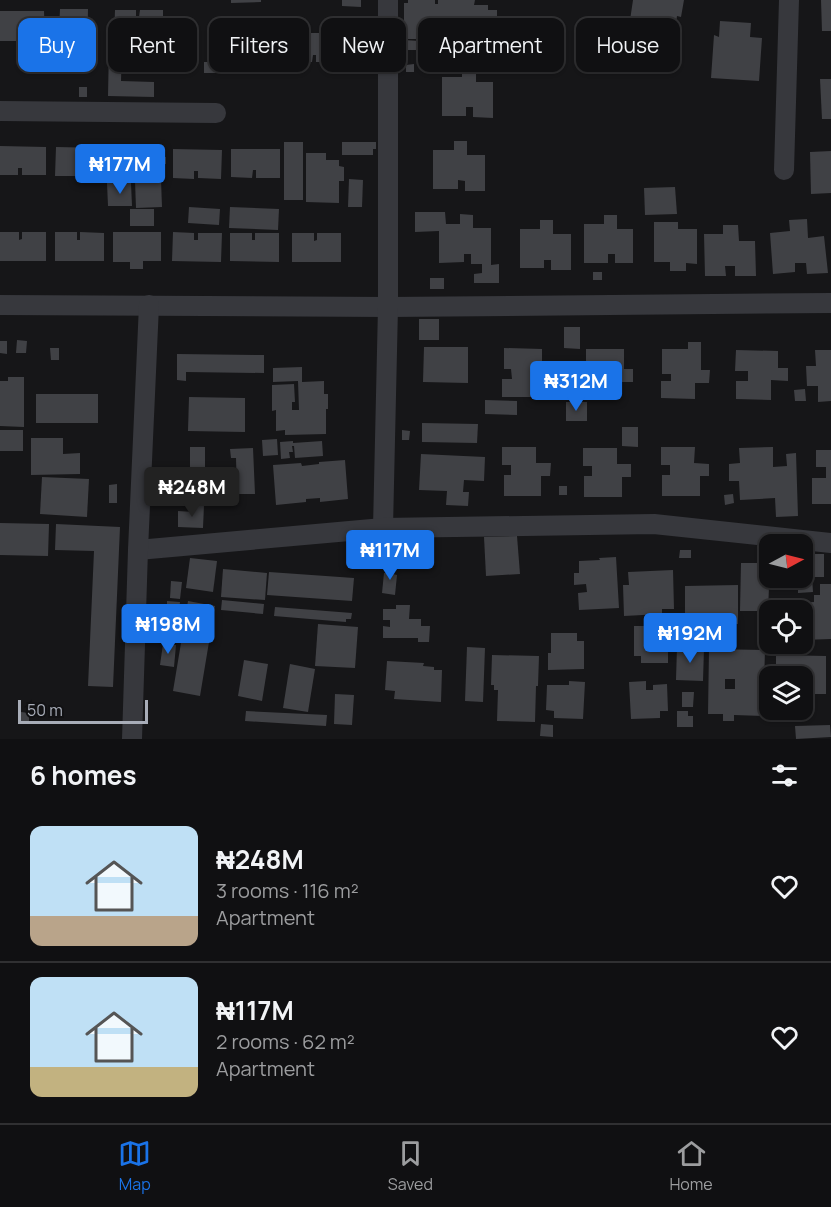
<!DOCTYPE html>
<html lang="en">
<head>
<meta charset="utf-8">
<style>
	:root { --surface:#101012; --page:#1e1e20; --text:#f1f3f6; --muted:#9c9d9f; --line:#303032; --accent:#1a73e8 }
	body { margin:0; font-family:Manrope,sans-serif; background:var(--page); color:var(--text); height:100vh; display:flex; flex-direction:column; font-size:22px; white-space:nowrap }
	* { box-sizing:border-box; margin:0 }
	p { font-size:20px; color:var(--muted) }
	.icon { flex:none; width:33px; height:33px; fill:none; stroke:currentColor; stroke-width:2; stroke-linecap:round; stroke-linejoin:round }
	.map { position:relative; height:739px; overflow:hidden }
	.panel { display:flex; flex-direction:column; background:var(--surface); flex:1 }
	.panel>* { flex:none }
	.guide { position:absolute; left:18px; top:18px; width:795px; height:54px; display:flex; gap:12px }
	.needle { width:39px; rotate:83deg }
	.fabs { position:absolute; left:759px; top:534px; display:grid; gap:12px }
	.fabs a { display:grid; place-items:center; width:54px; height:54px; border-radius:12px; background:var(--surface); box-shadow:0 2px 4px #0004,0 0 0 2px var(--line); font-size:30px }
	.scale { position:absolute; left:18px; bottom:15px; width:130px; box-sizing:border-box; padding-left:6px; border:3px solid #a8adb8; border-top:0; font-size:16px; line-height:21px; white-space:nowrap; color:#a8adb8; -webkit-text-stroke:4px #111113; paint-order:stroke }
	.price { position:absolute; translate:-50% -51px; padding:0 14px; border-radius:6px; background:var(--accent); color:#fff; font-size:20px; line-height:39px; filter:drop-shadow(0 2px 3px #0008) }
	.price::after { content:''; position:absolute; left:50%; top:36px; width:18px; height:14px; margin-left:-9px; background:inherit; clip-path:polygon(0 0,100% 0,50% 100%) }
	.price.active { background:#222; color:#fff }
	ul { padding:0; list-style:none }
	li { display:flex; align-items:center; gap:18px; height:150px; padding:0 30px }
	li+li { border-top:2px solid var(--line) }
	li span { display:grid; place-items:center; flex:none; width:168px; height:120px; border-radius:12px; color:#555 }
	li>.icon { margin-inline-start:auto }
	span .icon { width:72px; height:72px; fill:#fffc; stroke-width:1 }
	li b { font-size:26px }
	h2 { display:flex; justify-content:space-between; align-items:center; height:72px; padding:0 30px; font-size:26px }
	.pill { padding:0 21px; border-radius:12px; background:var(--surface); box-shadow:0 2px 4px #0004,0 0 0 2px var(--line); font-size:21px; line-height:54px }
	.pill.active { background:var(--accent); color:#fff }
	.tab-bar { display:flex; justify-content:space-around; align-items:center; height:84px; border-top:2px solid var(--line); background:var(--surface); font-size:16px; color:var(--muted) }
	.tab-bar a { display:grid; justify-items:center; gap:3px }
	.tab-bar .active { color:var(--accent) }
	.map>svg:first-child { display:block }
	.building { fill:#404145; fill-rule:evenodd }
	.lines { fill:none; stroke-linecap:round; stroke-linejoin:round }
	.street { stroke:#37383d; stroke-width:20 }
</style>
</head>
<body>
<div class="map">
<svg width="831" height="739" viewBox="0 0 831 739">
	<rect width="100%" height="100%" fill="#161618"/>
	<g class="building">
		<polygon points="231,0 261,0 261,2 231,3"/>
		<polygon points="342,0 361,0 361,7 342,6"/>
		<polygon points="408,0 435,0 435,4 438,4 438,0 475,0 474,5 488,5 488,10 497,10 497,39 468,39 468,48 449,48 448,39 404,39 404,3 408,3"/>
		<polygon points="633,0 684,0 681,17 677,16 671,57 631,51 634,28 629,27"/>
		<polygon points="821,0 831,0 831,31 822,31"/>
		<polygon points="60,9 88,9 87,58 59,58 59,34 66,34 66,31 59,30"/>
		<polygon points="115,10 136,10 136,17 139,17 140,10 163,10 163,39 114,38"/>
		<polygon points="0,11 44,11 45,41 0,41"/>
		<polygon points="720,21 751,23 750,37 762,38 759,81 711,78 714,35 719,37"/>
		<polygon points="291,33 340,33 340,62 316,62 316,55 313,55 312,62 291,62"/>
		<polygon points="231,34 252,34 252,42 256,42 256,35 280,35 279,64 231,63"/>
		<polygon points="404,40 420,41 420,50 404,50"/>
		<polygon points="109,46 122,46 121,81 154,82 154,97 108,96"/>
		<rect x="204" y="62" width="15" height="11"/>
		<polygon points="414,64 414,72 406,72 406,65"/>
		<polygon points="462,68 476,68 476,82 493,82 493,118 473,117 473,107 466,107 466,116 442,116 442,77 462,77"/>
		<polygon points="820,79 831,79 831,119 822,119"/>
		<rect x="79" y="87" width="8" height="10"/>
		<polygon points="454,141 467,141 467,155 485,155 485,191 465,191 465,181 458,180 458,189 433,189 433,150 454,150"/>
		<rect x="284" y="142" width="19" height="58"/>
		<polygon points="342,142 376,142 376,149 373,149 373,155 342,155"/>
		<polygon points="0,146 46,147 46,175 22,175 22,168 18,168 18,175 0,175"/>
		<polygon points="115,146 162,146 162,157 166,157 166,164 162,164 162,178 115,178"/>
		<polygon points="56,147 104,148 104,177 80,176 80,169 77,169 77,176 55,176"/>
		<polygon points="173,149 222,150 221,179 198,178 198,171 194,171 194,179 173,178"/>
		<polygon points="231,149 280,149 280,178 256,178 256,170 253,170 252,178 231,177"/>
		<polygon points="831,151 831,193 811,194 810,152"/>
		<polygon points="306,153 326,153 326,160 339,160 339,166 344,167 344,181 339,181 339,203 306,202"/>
		<polygon points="349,179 363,180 362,207 348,207"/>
		<polygon points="161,180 162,207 136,208 135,181"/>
		<polygon points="107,183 131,183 132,206 108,206"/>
		<polygon points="675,187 677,214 645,215 644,188"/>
		<polygon points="189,207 220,209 219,225 188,223"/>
		<polygon points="230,207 279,209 278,230 229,228"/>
		<rect x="130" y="209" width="24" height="17"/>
		<polygon points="415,212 445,212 446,224 460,224 460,214 473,215 473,228 491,228 491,265 499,264 499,283 474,283 474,274 482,273 482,264 471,264 471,254 464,254 464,262 439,263 439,231 415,232"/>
		<polygon points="604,215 617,215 617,229 633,229 633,263 615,263 615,254 608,254 608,263 584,263 584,224 604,224"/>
		<polygon points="807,219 808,238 824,236 828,273 807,274 806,263 795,263 795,272 773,274 770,233 790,231 789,220"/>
		<polygon points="540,220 553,220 553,234 571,234 571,270 551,270 551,260 544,260 544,268 520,268 520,229 540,229"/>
		<polygon points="654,222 678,222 678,229 697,229 697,264 686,263 686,271 670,271 670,262 654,262"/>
		<polygon points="723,225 738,225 739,241 755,241 756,276 735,276 735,266 725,266 726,276 705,276 704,234 723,234"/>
		<polygon points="0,232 19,232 19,240 22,239 22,232 46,232 46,261 0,261"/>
		<polygon points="55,232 77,232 77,240 80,240 80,232 104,233 104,261 55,261"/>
		<polygon points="113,232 161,232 161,261 143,261 143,269 130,269 130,262 113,262"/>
		<polygon points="173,232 194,233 194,240 198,240 198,233 222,233 221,262 172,261"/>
		<polygon points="230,233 252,233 252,240 255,240 255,233 279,233 279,262 230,261"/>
		<polygon points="292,233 314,233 314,241 317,240 317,233 341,233 341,262 292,262"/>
		<rect x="593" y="272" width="9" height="8"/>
		<rect x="430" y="278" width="14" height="11"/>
		<rect x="419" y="319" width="20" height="21"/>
		<polygon points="564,327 580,327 580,349 564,348"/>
		<polygon points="17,340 27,341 26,353 16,353"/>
		<polygon points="0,341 7,341 7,354 0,353"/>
		<polygon points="688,342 701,342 701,370 710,370 709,383 695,383 695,399 661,398 661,381 671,381 671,374 662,374 662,349 688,349"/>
		<polygon points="424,347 468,347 468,383 423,382"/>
		<polygon points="50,348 59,348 59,360 51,360"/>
		<polygon points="504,348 542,349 542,369 551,369 551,382 536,382 536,397 502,397 502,379 512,379 511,369 504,369"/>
		<polygon points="586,349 624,349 624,369 633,369 633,382 618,382 618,398 584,398 585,379 594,379 594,370 586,370"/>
		<polygon points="736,350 778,351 778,368 788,368 788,381 771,380 771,400 736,399 736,381 748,381 748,371 735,371"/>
		<polygon points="815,350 831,350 831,401 818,402 818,386 807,386 806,366 816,366"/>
		<polygon points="177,354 264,355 264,373 186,372 186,381 177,380"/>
		<polygon points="302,367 302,382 324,381 324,394 328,394 328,409 326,409 326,434 285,435 285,430 276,431 276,410 272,411 272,385 294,384 295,402 292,402 292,410 299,410 298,381 273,382 273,368"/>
		<polygon points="8,377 24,377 24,427 0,426 0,381 8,381"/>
		<polygon points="805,389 806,401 795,401 794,390"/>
		<rect x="36" y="394" width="62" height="29"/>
		<polygon points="189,397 245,398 245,432 188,431"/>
		<polygon points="485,400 517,401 517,415 485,414"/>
		<rect x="566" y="402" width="21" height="19"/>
		<polygon points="422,423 478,424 477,443 422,442"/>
		<polygon points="622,427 638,427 638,447 622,446"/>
		<rect x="0" y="430" width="23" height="21"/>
		<polygon points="402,430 410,431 409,440 402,440"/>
		<polygon points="31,438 63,438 63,454 80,453 80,474 31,475"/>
		<polygon points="277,439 278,455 263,456 262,440"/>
		<polygon points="293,441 293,443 322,441 323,456 295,458 294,446 292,446 293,452 289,452 290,458 281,459 280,442"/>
		<rect x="190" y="447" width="15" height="20"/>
		<polygon points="502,447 536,447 536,463 551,463 550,476 541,476 541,496 504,496 504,475 511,475 511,465 502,465"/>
		<polygon points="661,447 695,447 694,463 709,464 709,476 700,476 700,496 662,496 662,475 670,475 670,465 661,465"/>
		<polygon points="773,447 773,467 787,466 786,454 796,453 798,516 776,517 775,498 740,500 739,481 729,481 729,464 740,463 739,448"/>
		<polygon points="253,448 255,494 237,494 236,458 231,458 230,449"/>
		<polygon points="583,448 617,448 617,464 631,464 631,477 622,477 622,497 584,497 584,476 592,476 592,466 583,466"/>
		<polygon points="816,450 831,450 831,504 812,504 812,478 826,478 826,467 816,467"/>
		<polygon points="421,454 485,457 484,481 464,480 463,492 469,492 468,506 446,505 447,491 419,490"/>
		<polygon points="345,460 348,499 320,502 320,498 306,499 306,502 276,505 273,465 301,463 302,466 319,464 319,462"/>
		<polygon points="42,477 89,479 87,517 40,514"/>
		<polygon points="117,484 117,503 109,503 109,485"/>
		<rect x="559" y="486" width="8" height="9"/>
		<polygon points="733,494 734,503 725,505 724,495"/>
		<polygon points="194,504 204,505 203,528 178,527 178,511 194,512"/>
		<polygon points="0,523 49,524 48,556 0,555"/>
		<polygon points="56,524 120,527 113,687 88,686 94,551 55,550"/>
		<polygon points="517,536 520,574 486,576 484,537"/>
		<polygon points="680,550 691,550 691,558 679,558"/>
		<polygon points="802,554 824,554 824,577 812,577 813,592 798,593 798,578 802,578"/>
		<polygon points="616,557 619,608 579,610 578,593 587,592 586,584 574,585 574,573 579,573 579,561 600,560 599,558"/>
		<polygon points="190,558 217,561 213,592 186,588"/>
		<polygon points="741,563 770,563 768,611 740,611"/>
		<polygon points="388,565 394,565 393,574 397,575 395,595 382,593 384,573 387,573"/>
		<polygon points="223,569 267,573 265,600 221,597"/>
		<polygon points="673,570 674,609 662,609 662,614 624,616 623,585 629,585 628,572"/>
		<polygon points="269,572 354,578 352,601 267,595"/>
		<polygon points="171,581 182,582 180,599 170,598"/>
		<polygon points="820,584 831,584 831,639 802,640 802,610 800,610 800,603 814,602 814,595 820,595"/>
		<polygon points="738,585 738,624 685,624 685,586"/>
		<polygon points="222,600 264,604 263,614 221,610"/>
		<polygon points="167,601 180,602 179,611 167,609"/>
		<polygon points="188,601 215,606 200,696 173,691"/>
		<polygon points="396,605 410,605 409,619 421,619 421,626 430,626 429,642 418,642 418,638 383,638 383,626 390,627 390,620 383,620 383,609 396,609"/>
		<polygon points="275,607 352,613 351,619 346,619 346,622 274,616"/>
		<polygon points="318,624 358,627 355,668 315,666"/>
		<polygon points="634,626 670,626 670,640 664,640 664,648 668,648 668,663 641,663 641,656 634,656"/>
		<polygon points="551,633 577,633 577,641 584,641 584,669 548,670 548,653 551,653"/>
		<polygon points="163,644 176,645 174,667 160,665"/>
		<polygon points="467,647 485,648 483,702 465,701"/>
		<polygon points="677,647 704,648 703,681 676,680"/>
		<path d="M709,649l56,1 -2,66 -29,-1v6h-11v-7h-15zM725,679h10v10h-10z"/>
		<polygon points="492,655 539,656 538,686 536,686 535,722 497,721 498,690 494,690 494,685 491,685"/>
		<polygon points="776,655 826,656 826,694 802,694 802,676 776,676"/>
		<polygon points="244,660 268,664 262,701 238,696"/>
		<polygon points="387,661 424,663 423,666 434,667 434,670 442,670 441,702 394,699 395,691 385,690"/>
		<polygon points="290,664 315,669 308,712 283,708"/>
		<polygon points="569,681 585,682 583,719 554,718 554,711 546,710 547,685 569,685"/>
		<polygon points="646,681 646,690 653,690 653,685 667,684 668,711 660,711 660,718 631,719 629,682"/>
		<polygon points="682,692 694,692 693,707 682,707"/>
		<polygon points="335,694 354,695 352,725 334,724"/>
		<polygon points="246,711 327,715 326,726 245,721"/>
		<polygon points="677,711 688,711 688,716 693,716 693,727 677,727"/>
		<polygon points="21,712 29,713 29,722 20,722"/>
		<polygon points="541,724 553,725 553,737 540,736"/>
		<polygon points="830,725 831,737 796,739 795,726"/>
	</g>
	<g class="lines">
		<g class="street">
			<polyline points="0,111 216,113"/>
			<polyline points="784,170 789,0"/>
			<polyline points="0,305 388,307 831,303"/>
			<polyline points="383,528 388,307 388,0"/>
			<polyline points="138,550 383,528 654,524 831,543"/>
			<polyline points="132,739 138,550 149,305"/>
		</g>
	</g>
</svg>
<div class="fabs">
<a><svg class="needle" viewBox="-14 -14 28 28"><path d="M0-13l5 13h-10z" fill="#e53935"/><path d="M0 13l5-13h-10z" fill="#9c9d9f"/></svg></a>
<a><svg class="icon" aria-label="locate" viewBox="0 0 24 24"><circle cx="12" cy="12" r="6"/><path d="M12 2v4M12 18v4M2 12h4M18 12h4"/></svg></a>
<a><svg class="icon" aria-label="layers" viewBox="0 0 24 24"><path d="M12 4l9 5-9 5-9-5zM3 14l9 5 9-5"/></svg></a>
</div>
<div class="scale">50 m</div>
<b class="price" style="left:120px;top:195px">₦177M</b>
<b class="price" style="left:576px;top:412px">₦312M</b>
<b class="price active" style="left:192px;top:518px">₦248M</b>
<b class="price" style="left:390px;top:581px">₦117M</b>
<b class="price" style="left:168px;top:655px">₦198M</b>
<b class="price" style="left:690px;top:664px">₦192M</b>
<div class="guide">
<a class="pill active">Buy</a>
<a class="pill">Rent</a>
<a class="pill">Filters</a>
<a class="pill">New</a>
<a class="pill">Apartment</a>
<a class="pill">House</a>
</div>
</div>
<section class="panel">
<h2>6 homes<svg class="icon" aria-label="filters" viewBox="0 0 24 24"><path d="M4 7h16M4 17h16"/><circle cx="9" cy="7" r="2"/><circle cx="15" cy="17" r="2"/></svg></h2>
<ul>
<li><span style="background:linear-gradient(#bfe0f5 75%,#b9a48a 0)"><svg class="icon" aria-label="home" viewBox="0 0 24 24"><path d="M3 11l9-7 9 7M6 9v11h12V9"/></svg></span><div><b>₦248M</b><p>3 rooms · 116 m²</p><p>Apartment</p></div><svg class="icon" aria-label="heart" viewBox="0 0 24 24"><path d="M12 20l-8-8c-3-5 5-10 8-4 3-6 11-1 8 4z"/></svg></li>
<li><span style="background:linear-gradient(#bfe0f5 75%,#c2b280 0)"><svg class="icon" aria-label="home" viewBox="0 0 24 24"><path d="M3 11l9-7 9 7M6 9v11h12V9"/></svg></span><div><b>₦117M</b><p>2 rooms · 62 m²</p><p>Apartment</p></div><svg class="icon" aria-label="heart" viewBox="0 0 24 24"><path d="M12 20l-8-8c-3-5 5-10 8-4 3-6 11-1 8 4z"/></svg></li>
</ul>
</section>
<nav class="tab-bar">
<a class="active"><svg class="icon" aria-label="map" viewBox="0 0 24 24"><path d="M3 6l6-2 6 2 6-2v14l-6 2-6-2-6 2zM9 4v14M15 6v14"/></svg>Map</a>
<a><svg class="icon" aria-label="saved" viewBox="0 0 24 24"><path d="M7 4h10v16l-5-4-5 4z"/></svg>Saved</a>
<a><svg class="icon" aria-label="home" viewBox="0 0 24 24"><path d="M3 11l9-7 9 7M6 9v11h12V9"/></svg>Home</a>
</nav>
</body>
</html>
